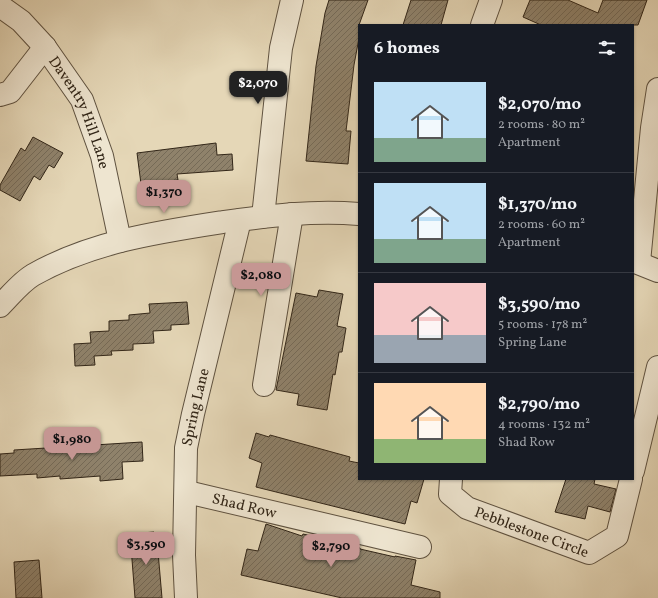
<!DOCTYPE html>
<html lang="en">
<head>
<meta charset="utf-8">
<style>
	:root { --surface:#171b24; --page:#20242c; --text:#f1f3f6; --muted:#9ea1a6; --line:#363941; --accent:#c59692 }
	body { margin:0; font-family:Vollkorn,serif; background:var(--page); color:var(--text); height:100vh; display:flex; flex-direction:column; font-size:15px; white-space:nowrap }
	* { box-sizing:border-box; margin:0 }
	p { font-size:13px; color:var(--muted) }
	.icon { flex:none; width:22px; height:22px; fill:none; stroke:currentColor; stroke-width:2; stroke-linecap:round; stroke-linejoin:round }
	.map { position:relative; flex:1; overflow:hidden }
	.side { position:absolute; left:358px; top:24px; width:276px; height:456px; display:flex; flex-direction:column; background:var(--surface); border-radius:0px; box-shadow:0 1px 3px #0004 }
	.side>* { flex:none }
	.price { position:absolute; translate:-50% -34px; padding:0 9px; border-radius:8px; background:var(--accent); color:#111; font-size:13px; line-height:26px; filter:drop-shadow(0 1px 2px #0008) }
	.price::after { content:''; position:absolute; left:50%; top:24px; width:12px; height:9px; margin-left:-6px; background:inherit; clip-path:polygon(0 0,100% 0,50% 100%) }
	.price.current { background:#222; color:#fff }
	ul { padding:0; list-style:none }
	li { display:flex; align-items:center; gap:12px; height:100px; padding:0 16px }
	li+li { border-top:1px solid var(--line) }
	li span { display:grid; place-items:center; flex:none; width:112px; height:80px; border-radius:0px; color:#555 }
	li>.icon { margin-inline-start:auto }
	span .icon { width:48px; height:48px; fill:#fffc; stroke-width:1 }
	li b { font-size:17px }
	h2 { display:flex; justify-content:space-between; align-items:center; height:48px; padding:0 16px; font-size:17px }
	.map>svg:first-child { display:block }
	.building { fill:url(#building-hatch); stroke:#322618 }
	.lines { fill:none; stroke-linecap:round; stroke-linejoin:round }
	.minor-casing { stroke:#5f5240; stroke-width:24 }
	.minor { stroke:#eee5d0; stroke-width:22 }
	.labels { text-anchor:middle; stroke-width:3.5; stroke-linejoin:round; paint-order:stroke }
	.street-label { font-size:15px; fill:#322618; stroke:#eee5d0 }
</style>
</head>
<body>
<div class="map">
<svg width="658" height="598" viewBox="0 0 658 598">
	<defs>
		<pattern id="building-hatch" width="6" height="6" patternUnits="userSpaceOnUse"><rect width="6" height="6" fill="#8f826b"/><path d="M-1 1l2-2M0 6l6-6M5 7l2-2" fill="none" stroke="#756a57"/></pattern>
	</defs>
	<rect width="100%" height="100%" fill="#e5d7b7"/>
	<filter id="stains"><feTurbulence type="fractalNoise" baseFrequency=".005" numOctaves="4"/><feColorMatrix values="0 0 0 0 .2 0 0 0 0 .09 0 0 0 0 .02 0 0 0 .5 -.17"/></filter>
	<radialGradient id="worn" r=".72"><stop offset=".6" stop-color="#630" stop-opacity="0"/><stop offset="1" stop-color="#630" stop-opacity=".3"/></radialGradient>
	<g class="building">
		<polygon points="329,0 368,0 359,25 359,38 354,65 346,131 351,131 348,164 306,161 316,66 325,13"/>
		<polygon points="411,0 448,0 441,25 403,25"/>
		<polygon points="530,0 568,0 598,13 603,0 647,0 638,25 541,25 523,17"/>
		<polygon points="33,137 63,153 54,168 49,165 40,180 34,176 20,201 0,190 0,185 21,148 25,151"/>
		<polygon points="216,143 217,155 232,154 233,170 177,174 178,180 141,184 137,153"/>
		<polygon points="319,290 343,294 337,326 346,328 342,352 339,352 335,375 333,374 327,410 297,405 299,394 276,390 296,293 317,297"/>
		<polygon points="187,302 189,324 171,325 171,330 153,331 154,343 133,344 133,350 111,351 112,355 94,356 95,365 75,366 74,344 91,343 90,332 109,331 109,321 129,320 129,315 150,313 149,304"/>
		<polygon points="256,433 269,437 270,435 350,457 349,461 359,463 359,479 424,479 417,503 411,501 405,524 256,487 262,463 249,458"/>
		<polygon points="142,442 143,461 122,462 123,479 100,481 100,476 60,479 60,476 37,478 37,474 0,476 0,454 14,453 14,450"/>
		<polygon points="566,479 595,479 594,484 616,489 610,512 588,506 585,519 555,512"/>
		<polygon points="266,524 302,536 303,534 324,539 323,541 360,548 360,549 395,557 395,556 416,560 411,585 440,592 440,598 342,598 241,575 247,549 258,551"/>
		<polygon points="154,532 155,540 157,540 162,598 135,598 130,534"/>
		<polygon points="39,560 42,598 16,598 14,562"/>
	</g>
	<g class="lines">
		<g class="minor-casing">
			<g id="minor">
				<path id="s1" d="M0,6l21,15 24,26 37,53 20,56 18,85"/>
				<polyline points="482,25 491,0"/>
				<polyline points="0,95 10,92 45,47"/>
				<polyline points="263,217 281,48 292,0"/>
				<polyline points="633,261 658,271"/>
				<polyline points="639,262 652,128 658,89"/>
				<path d="M0,306c10,-10 21,-24 33,-31 58,-33 125,-43 190,-53 45,-6 90,-12 136,-8"/>
				<polyline points="264,385 292,214"/>
				<polyline points="633,471 658,367"/>
				<path id="s2" d="M451,479l-1,15 17,14 122,45 28,-17 14,-57"/>
				<path id="s3" d="M187,492l233,55"/>
				<path id="s4" d="M186,598l-2,-43 2,-107 7,-34 47,-194"/>
			</g>
		</g>
		<use href="#minor" class="minor"/>
	</g>
	<g class="labels">
		<g class="street-label">
			<text dy="5" stroke="none"><textPath href="#s1" startOffset="136">Daventry Hill Lane</textPath></text>
			<text dy="5" stroke="none"><textPath href="#s4" startOffset="192">Spring Lane</textPath></text>
			<text dy="5" stroke="none"><textPath href="#s3" startOffset="59">Shad Row</textPath></text>
			<text dy="5" stroke="none"><textPath href="#s2" startOffset="106">Pebblestone Circle</textPath></text>
		</g>
	</g>
	<rect width="100%" height="100%" filter="url(#stains)"/>
	<rect width="100%" height="100%" fill="url(#worn)"/>
</svg>
<b class="price current" style="left:258px;top:105px">$2,070</b>
<b class="price" style="left:164px;top:214px">$1,370</b>
<b class="price" style="left:261px;top:297px">$2,080</b>
<b class="price" style="left:72px;top:461px">$1,980</b>
<b class="price" style="left:146px;top:566px">$3,590</b>
<b class="price" style="left:331px;top:568px">$2,790</b>
<section class="side">
<h2>6 homes<svg class="icon" aria-label="filters" viewBox="0 0 24 24"><path d="M4 7h16M4 17h16"/><circle cx="9" cy="7" r="2"/><circle cx="15" cy="17" r="2"/></svg></h2>
<ul>
<li><span style="background:linear-gradient(#bfe0f5 70%,#7fa58c 0)"><svg class="icon" aria-label="home" viewBox="0 0 24 24"><path d="M3 11l9-7 9 7M6 9v11h12V9"/></svg></span><div><b>$2,070/mo</b><p>2 rooms · 80 m²</p><p>Apartment</p></div></li>
<li><span style="background:linear-gradient(#bfe0f5 70%,#7fa58c 0)"><svg class="icon" aria-label="home" viewBox="0 0 24 24"><path d="M3 11l9-7 9 7M6 9v11h12V9"/></svg></span><div><b>$1,370/mo</b><p>2 rooms · 60 m²</p><p>Apartment</p></div></li>
<li><span style="background:linear-gradient(#f6c9c9 65%,#9aa5b1 0)"><svg class="icon" aria-label="home" viewBox="0 0 24 24"><path d="M3 11l9-7 9 7M6 9v11h12V9"/></svg></span><div><b>$3,590/mo</b><p>5 rooms · 178 m²</p><p>Spring Lane</p></div></li>
<li><span style="background:linear-gradient(#ffd9b3 70%,#8fb573 0)"><svg class="icon" aria-label="home" viewBox="0 0 24 24"><path d="M3 11l9-7 9 7M6 9v11h12V9"/></svg></span><div><b>$2,790/mo</b><p>4 rooms · 132 m²</p><p>Shad Row</p></div></li>
</ul>
</section>
</div>
</body>
</html>
